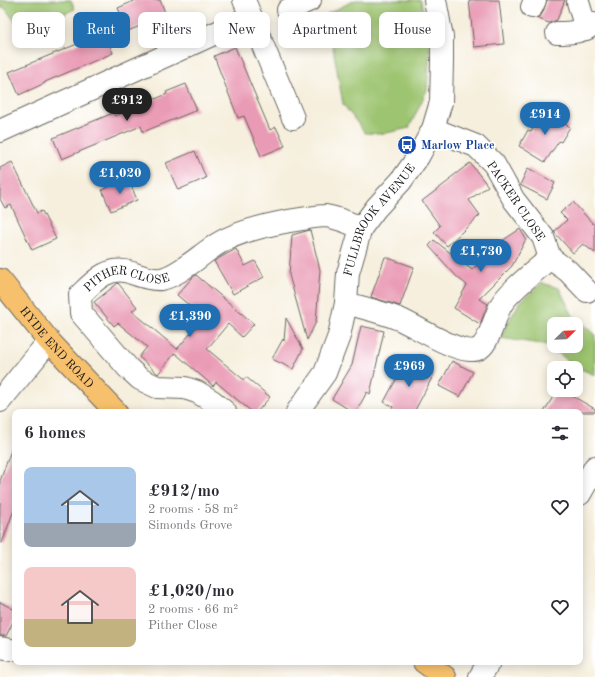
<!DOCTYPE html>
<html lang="en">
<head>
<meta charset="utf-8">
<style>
	:root { --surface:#fff; --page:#f2f2f3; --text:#2b2b33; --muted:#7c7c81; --accent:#1f6fb2 }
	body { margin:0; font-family:"Old Standard TT",serif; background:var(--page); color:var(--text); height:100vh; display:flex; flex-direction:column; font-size:15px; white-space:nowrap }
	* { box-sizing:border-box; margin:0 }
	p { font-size:13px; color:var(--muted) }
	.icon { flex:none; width:22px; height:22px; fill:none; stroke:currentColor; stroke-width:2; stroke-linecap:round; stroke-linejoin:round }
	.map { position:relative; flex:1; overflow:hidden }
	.details { position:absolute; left:12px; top:409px; width:571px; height:256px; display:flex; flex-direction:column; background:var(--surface); border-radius:8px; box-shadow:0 2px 10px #0003 }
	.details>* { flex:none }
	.banner { position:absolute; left:12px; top:12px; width:571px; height:36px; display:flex; gap:8px }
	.needle { width:26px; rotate:67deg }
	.buttons { position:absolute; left:547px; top:317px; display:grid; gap:8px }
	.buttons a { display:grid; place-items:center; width:36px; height:36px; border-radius:8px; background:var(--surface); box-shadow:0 2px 10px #0003; font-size:20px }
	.price { position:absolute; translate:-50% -34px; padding:0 9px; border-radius:14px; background:var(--accent); color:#fff; font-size:13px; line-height:26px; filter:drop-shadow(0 1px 2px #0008) }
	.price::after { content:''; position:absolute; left:50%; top:24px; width:12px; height:9px; margin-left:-6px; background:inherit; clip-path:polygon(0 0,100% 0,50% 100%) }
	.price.current { background:#222; color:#fff }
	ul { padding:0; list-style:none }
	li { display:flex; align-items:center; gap:12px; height:100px; padding:0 12px }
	li span { display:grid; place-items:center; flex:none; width:112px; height:80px; border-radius:8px; color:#555 }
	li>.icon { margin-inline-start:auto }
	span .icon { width:48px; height:48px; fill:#fffc; stroke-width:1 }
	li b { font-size:17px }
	h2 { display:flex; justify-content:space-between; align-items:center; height:48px; padding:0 12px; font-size:17px }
	.chip { padding:0 14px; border-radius:8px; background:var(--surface); box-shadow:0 2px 10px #0003; font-size:14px; line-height:36px }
	.chip.current { background:var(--accent); color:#fff }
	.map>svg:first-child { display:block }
	.green { fill:#9dc46f; stroke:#5c7046; fill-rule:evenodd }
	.building { fill:#e99ab4 }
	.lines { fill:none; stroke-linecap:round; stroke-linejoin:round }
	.minor-casing { stroke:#686660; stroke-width:24 }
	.major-casing { stroke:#686660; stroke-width:24 }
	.minor { stroke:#fff; stroke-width:22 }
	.major { stroke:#f7c06c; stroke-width:22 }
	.labels { text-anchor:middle; stroke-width:3.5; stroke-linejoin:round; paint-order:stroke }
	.transit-label { font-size:12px; font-weight:bold; fill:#164399; stroke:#fff; text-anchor:start }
	.street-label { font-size:12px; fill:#1c1c1c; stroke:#fff }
</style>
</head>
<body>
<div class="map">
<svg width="595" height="677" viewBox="0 0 595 677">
	<rect width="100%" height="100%" fill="#fff"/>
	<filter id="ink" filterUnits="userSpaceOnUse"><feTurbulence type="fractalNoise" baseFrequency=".025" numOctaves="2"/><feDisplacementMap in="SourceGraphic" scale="8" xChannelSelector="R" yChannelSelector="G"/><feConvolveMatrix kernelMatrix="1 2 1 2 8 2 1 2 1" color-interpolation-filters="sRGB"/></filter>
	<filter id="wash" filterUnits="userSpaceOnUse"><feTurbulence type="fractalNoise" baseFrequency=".012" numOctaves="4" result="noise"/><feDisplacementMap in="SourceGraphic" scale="16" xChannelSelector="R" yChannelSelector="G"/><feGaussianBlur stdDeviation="0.9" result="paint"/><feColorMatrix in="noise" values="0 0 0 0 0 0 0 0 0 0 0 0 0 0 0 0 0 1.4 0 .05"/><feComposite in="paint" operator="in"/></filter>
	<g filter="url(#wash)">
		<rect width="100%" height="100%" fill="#f6efdd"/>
		<g class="green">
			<polygon points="0,0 71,0 75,9 23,32 4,7 0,8"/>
			<polygon points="355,0 421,0 430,49 427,90 409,128 382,134 365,133 343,104 327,14"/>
			<path d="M542,283l17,5 14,28 22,18v41l-19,-8 -28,-22 -48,-7 19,-35zM554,324h22v22h-22z"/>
		</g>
		<g id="blocks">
			<g class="building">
				<polygon points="136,0 160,0 166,15 128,31 118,8"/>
				<polygon points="469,0 499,0 504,44 474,47"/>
				<polygon points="547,0 565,0 557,20 549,23 536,18 540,17 543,12"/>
				<polygon points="104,33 113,53 45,82 45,83 19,95 9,72"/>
				<polygon points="235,47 270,130 276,127 285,146 261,156 244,116 238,118 214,56"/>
				<polygon points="186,84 197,110 143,132 141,126 62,159 53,138 113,113 115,116 167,94 166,92"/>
				<polygon points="544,110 570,127 561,142 559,141 545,162 519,146 528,130 531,132"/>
				<polygon points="195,151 206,178 178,190 166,163"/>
				<polygon points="12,162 37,213 42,211 56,239 32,250 11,205 5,208 0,199 0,168"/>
				<polygon points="470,163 488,186 469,200 480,215 447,246 434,232 440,226 422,201 450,180 449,179"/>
				<polygon points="528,168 555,183 547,199 520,185"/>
				<polygon points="128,178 137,200 111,211 102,190"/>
				<polygon points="573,202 595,226 595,253 583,244 573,253 554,232 567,220 560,213"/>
				<polygon points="520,229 526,239 512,266 479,299 488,304 480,324 454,308 467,285 457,277 429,246 434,240 472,270 502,241"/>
				<polygon points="310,230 320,270 316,322 307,340 289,275 292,235"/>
				<polygon points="236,249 245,266 255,261 264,277 233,294 214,261"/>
				<polygon points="385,257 414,267 400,306 371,297"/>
				<polygon points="196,275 254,324 242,337 228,324 207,349 244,380 246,377 270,397 257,412 252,412 216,382 213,386 175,353 158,374 139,357 147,347 118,323 114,326 94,302 118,283 137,307 132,311 177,349 204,318 177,295 192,278"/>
				<polygon points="286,318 303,349 293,369 272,359 283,339 284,341"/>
				<polygon points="361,326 384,331 370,394 367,392 356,412 353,412 332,399 352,365"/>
				<polygon points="407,359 434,374 414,412 390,412 393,407 384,402"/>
				<polygon points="452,361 473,372 460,397 439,386"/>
				<polygon points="557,390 562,390 595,409 595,412 544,412"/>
				<polygon points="13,445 15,445 15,507 2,543 0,543 0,481"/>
				<polygon points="0,602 15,610 15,618 6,636 0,636"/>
			</g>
		</g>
	</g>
	<g filter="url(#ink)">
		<use href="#blocks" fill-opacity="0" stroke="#686660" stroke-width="1"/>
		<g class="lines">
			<g class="minor-casing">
				<g id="minor">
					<polyline points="244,0 293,118"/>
					<polyline points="578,2 586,29"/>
					<polyline points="532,7 535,0"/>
					<polyline points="288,10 310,0"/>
					<path d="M557,33c16,0 24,-1 38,-9"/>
					<polyline points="0,131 251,17"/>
					<polyline points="550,258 568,271 587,291"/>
					<path d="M346,303c17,5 36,9 53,16 16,6 65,40 81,29 9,-6 15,-31 20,-41 6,-14 38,-38 50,-49l-7,-21 -29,-37 -20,-36 -18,-18 -43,-17"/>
					<polyline points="0,401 49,341"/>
					<path id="s1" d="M225,412l-13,-11 -15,-9 -12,-4 -28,-1 -17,-8 -12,-11 -47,-55 -1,-18c15,-15 30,-31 52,-22 9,3 19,7 29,6 17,-3 38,-23 52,-32 23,-17 67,-25 95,-29 6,-1 13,-2 18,-2 12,2 24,7 35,12"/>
					<path id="s2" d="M297,412l28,-39 14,-37 7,-33 2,-30 13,-45 15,-20 25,-27 17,-24 15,-28 8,-27 1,-40v-25l-7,-37"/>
					<polyline points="580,494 595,467"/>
					<polyline points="0,648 11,650"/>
					<polyline points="480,677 489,662"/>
				</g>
			</g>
			<g class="major-casing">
				<g id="major">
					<path id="s3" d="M0,280l49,61 67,71"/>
					<polyline points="424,662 445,677"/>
				</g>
			</g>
			<use href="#minor" class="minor"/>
			<use href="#major" class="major"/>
		</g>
	</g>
	<defs>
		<g id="bus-disc" transform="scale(1)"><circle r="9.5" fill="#1a4fb4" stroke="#fff"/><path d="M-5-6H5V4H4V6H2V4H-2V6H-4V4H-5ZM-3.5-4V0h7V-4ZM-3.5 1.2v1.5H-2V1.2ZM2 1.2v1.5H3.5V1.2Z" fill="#fff"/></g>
	</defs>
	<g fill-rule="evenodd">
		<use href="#bus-disc" x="407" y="145"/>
	</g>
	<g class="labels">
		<g class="transit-label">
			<text x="421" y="149">Marlow Place</text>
		</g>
		<g class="street-label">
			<text transform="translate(516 201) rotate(56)" y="4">PACKER CLOSE</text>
			<text dy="4" stroke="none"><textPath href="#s2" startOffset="214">FULLBROOK AVENUE</textPath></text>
			<text dy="4" stroke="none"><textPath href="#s1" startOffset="254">PITHER CLOSE</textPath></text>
			<text dy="4" stroke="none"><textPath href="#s3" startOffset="88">HYDE END ROAD</textPath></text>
		</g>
	</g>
</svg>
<div class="buttons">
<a><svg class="needle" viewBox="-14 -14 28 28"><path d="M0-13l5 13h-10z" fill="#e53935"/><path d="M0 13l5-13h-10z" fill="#7c7c81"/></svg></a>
<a><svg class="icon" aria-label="locate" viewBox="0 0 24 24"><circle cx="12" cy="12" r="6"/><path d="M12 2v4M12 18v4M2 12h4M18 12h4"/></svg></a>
</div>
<b class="price current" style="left:127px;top:122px">£912</b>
<b class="price" style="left:545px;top:136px">£914</b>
<b class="price" style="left:120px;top:195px">£1,020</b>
<b class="price" style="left:481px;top:273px">£1,730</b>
<b class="price" style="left:190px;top:338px">£1,390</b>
<b class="price" style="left:409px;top:388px">£969</b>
<div class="banner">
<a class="chip">Buy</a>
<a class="chip current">Rent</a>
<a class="chip">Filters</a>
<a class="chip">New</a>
<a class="chip">Apartment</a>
<a class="chip">House</a>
</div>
<section class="details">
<h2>6 homes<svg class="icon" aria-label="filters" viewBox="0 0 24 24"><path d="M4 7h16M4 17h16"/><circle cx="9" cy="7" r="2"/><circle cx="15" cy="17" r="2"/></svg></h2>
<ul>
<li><span style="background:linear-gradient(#a9c7e8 70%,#9aa5b1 0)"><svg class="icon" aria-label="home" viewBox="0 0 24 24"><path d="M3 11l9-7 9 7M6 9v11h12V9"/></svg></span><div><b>£912/mo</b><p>2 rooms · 58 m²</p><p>Simonds Grove</p></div><svg class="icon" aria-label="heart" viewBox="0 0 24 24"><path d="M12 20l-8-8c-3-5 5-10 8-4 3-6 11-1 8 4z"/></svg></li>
<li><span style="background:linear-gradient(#f6c9c9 65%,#c2b280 0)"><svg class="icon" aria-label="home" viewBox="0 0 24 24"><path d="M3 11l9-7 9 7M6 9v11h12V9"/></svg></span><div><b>£1,020/mo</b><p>2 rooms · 66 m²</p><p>Pither Close</p></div><svg class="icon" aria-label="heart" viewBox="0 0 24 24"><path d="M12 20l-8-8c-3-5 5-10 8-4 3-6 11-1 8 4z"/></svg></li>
</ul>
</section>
</div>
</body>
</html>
